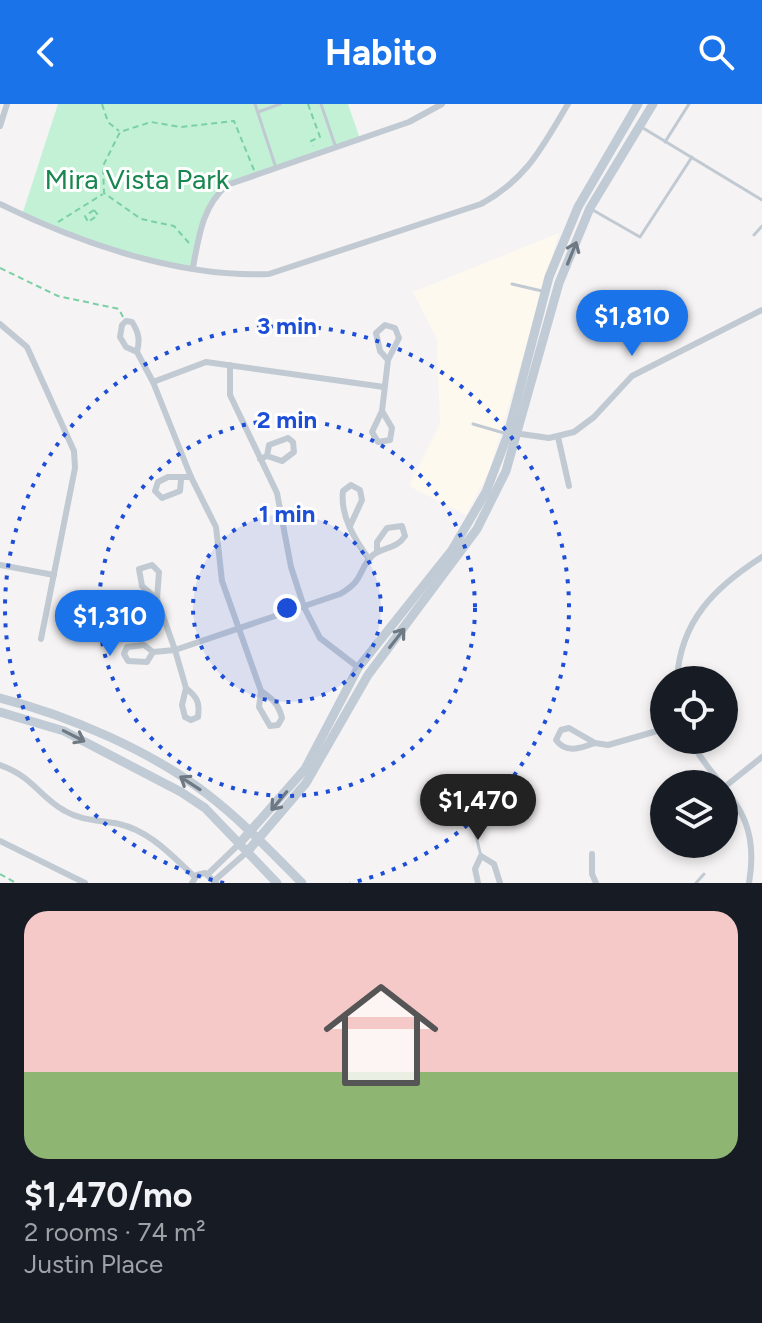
<!DOCTYPE html>
<html lang="en">
<head>
<meta charset="utf-8">
<style>
	:root { --surface:#171b24; --page:#242831; --text:#f1f3f6; --muted:#9ea1a6; --line:#363941; --accent:#1a73e8 }
	body { margin:0; font-family:Figtree,sans-serif; background:var(--page); color:var(--text); height:100vh; display:flex; flex-direction:column; font-size:30px; white-space:nowrap }
	* { box-sizing:border-box; margin:0 }
	p { font-size:26px; color:var(--muted) }
	.icon { flex:none; width:44px; height:44px; fill:none; stroke:currentColor; stroke-width:2; stroke-linecap:round; stroke-linejoin:round }
	.map { position:relative; height:779px; overflow:hidden }
	.sheet { display:flex; flex-direction:column; background:var(--surface); flex:1 }
	.sheet>* { flex:none }
	.buttons { position:absolute; left:650px; top:562px; display:grid; gap:16px }
	.buttons a { display:grid; place-items:center; width:88px; height:88px; border-radius:50%; background:var(--surface); box-shadow:0 4px 12px #0003; font-size:40px }
	.price { position:absolute; translate:-50% -68px; padding:0 18px; border-radius:28px; background:var(--accent); color:#fff; font-size:26px; line-height:52px; filter:drop-shadow(0 2px 4px #0008) }
	.price::after { content:''; position:absolute; left:50%; top:48px; width:24px; height:18px; margin-left:-12px; background:inherit; clip-path:polygon(0 0,100% 0,50% 100%) }
	.price.active { background:#222; color:#fff }
	ul { padding:0; list-style:none }
	li { display:grid; align-content:center; gap:16px; height:424px; padding:0 24px }
	li+li { border-top:2px solid var(--line) }
	li span { display:grid; place-items:center; height:248px; border-radius:24px; color:#555 }
	li>.icon { margin-inline-start:auto }
	span .icon { width:144px; height:144px; fill:#fffc; stroke-width:1 }
	li b { font-size:34px }
	header { display:flex; justify-content:space-between; align-items:center; height:104px; padding:0 24px; background:var(--accent); color:#fff; font-size:36px; font-weight:700 }
	.map>svg:first-child { display:block }
	.commercial { fill:#fdf9ef }
	.green { fill:#c3f1d5 }
	.lines { fill:none; stroke-linecap:round; stroke-linejoin:round }
	.path { stroke:#7ad0a6; stroke-width:2; stroke-dasharray:6 4; stroke-linecap:butt }
	.service { stroke:#c1cad2; stroke-width:3 }
	.minor { stroke:#c1cad2; stroke-width:6 }
	.secondary { stroke:#c1cbd6; stroke-width:9 }
	.oneway { stroke:#6e7984 }
	.ring { fill:none; stroke:#1d4ed8; stroke-width:4; stroke-dasharray:4 8 }
	.labels { text-anchor:middle; stroke-width:6; stroke-linejoin:round; paint-order:stroke }
	.park-label { font-size:28px; fill:#17864f; stroke:#fff }
	.centre { fill:#1d4ed8; stroke:#fff; stroke-width:4 }
	.ring-label { font-size:24px; text-anchor:middle; font-weight:bold; fill:#1d4ed8; stroke:#fff; stroke-width:6; stroke-linejoin:round; paint-order:stroke }
</style>
</head>
<body>
<header><svg class="icon" aria-label="back" viewBox="0 0 24 24"><path d="M15 5l-7 7 7 7"/></svg>Habito<svg class="icon" aria-label="search" viewBox="0 0 24 24"><circle cx="10" cy="10" r="6"/><path d="M15 15l6 6"/></svg></header>
<div class="map">
<svg width="762" height="779" viewBox="0 0 762 779">
	<rect width="100%" height="100%" fill="#f5f3f3"/>
	<polygon class="commercial" points="559,129 490,365 466,411 409,382 440,320 437,235 413,188"/>
	<polygon class="green" points="58,0 348,0 360,35 227,81 204,111 193,163 133,151 22,111"/>
	<g class="lines">
		<g class="path">
			<polyline points="102,0 108,18 119,27"/>
			<polyline points="308,0 320,33 311,37 313,42"/>
			<polygon points="94,106 98,111 88,118 85,112"/>
			<polyline points="58,118 103,90"/>
			<polyline points="189,139 174,122 141,115 104,89 103,62 120,28 151,18 181,23 234,17 254,66"/>
			<polyline points="0,164 58,192 119,205 123,213"/>
			<polyline points="0,770 16,779"/>
		</g>
		<g class="service">
			<polyline points="255,0 276,64"/>
			<polyline points="321,0 336,44"/>
			<polyline points="258,8 280,0"/>
			<polyline points="643,24 762,96"/>
			<polyline points="665,38 689,0"/>
			<polyline points="591,105 640,133 692,53"/>
			<polyline points="754,131 762,122"/>
			<polyline points="512,180 542,187"/>
			<polyline points="473,320 504,329"/>
			<polyline points="475,728 481,752"/>
			<polyline points="696,779 704,770"/>
		</g>
		<g class="minor">
			<polyline points="0,22 7,0"/>
			<path d="M0,100c79,39 180,74 269,70l212,-70c46,-25 61,-57 87,-100"/>
			<path d="M193,163c6,-31 9,-60 34,-82l182,-63 33,-18"/>
			<polyline points="0,220 27,243 74,347 75,364 41,535"/>
			<path d="M137,248c3,-12 2,-19 -5,-30l-6,-1 -4,4 -2,12 6,10 11,5 16,30 38,95 25,50 6,54 39,110 -2,16 11,19 8,-1 4,-7c-3,-13 -10,-20 -21,-27"/>
			<polyline points="230,261 230,291 277,389 291,463 304,503 320,534 359,564"/>
			<polyline points="153,278 206,258 384,283"/>
			<polyline points="382,307 392,324 390,336 378,338 372,328 382,307 388,256 399,234 395,224 385,221 376,229 380,247 388,256"/>
			<polyline points="514,329 549,334 574,328 594,313 632,272 762,206"/>
			<polyline points="558,333 569,382"/>
			<polyline points="260,355 267,352 282,357 294,348 293,338 288,334 269,341 267,352"/>
			<polyline points="181,376 180,387 162,394 155,387 158,378 168,373 191,373"/>
			<path d="M350,422l12,-26 -2,-10 -9,-5 -8,6c-3,25 12,49 26,68"/>
			<polyline points="0,461 54,471"/>
			<path d="M157,495l2,-27 -7,-7 -13,4 3,17 15,13 18,51 11,38 -4,17 3,12 6,3 7,-3c2,-15 -1,-20 -12,-29"/>
			<path d="M153,548l-6,10 -19,-1 -4,-7 3,-7 17,-2 9,7 22,-2 165,-56c26,-15 17,-24 33,-39 11,-9 23,-5 32,-19l-3,-10 -15,2 -10,14v9"/>
			<path d="M677,576c3,-59 38,-93 85,-123"/>
			<path d="M690,636c30,54 72,68 59,143"/>
			<path d="M595,639c-14,5 -29,11 -39,-3l5,-10 8,-2 26,15 13,2 56,-16"/>
			<path d="M0,661c34,12 39,32 65,46 17,10 35,9 54,13 31,7 53,32 76,53"/>
			<polyline points="727,681 762,653"/>
			<polyline points="0,737 85,779"/>
			<polyline points="592,750 592,770 596,779"/>
			<polyline points="208,770 239,740"/>
			<polyline points="215,776 247,748"/>
			<polyline points="192,779 197,771 205,769 216,779"/>
			<polyline points="478,779 475,765 481,752 494,760 500,779"/>
		</g>
		<g class="secondary">
			<path d="M0,594c68,17 151,53 207,96 34,26 64,58 95,89"/>
			<polyline points="0,608 64,627 181,688 205,704 277,779"/>
			<polyline points="239,740 305,665 358,564 452,446 486,388 508,330 549,173 578,103 638,0"/>
			<polyline points="247,748 306,679 368,571 477,425 506,367 559,179 590,104 653,0"/>
		</g>
	</g>
	<defs><path id="oneway-shaft" d="M-6 0H5M1.5-3L5.5 0L1.5 3" fill="none" stroke-width="1.6" stroke-linecap="round" stroke-linejoin="round" transform="scale(2)"/></defs>
	<g class="oneway">
		<use href="#oneway-shaft" transform="translate(572 149) rotate(-68)"/>
		<use href="#oneway-shaft" transform="translate(397 534) rotate(-52)"/>
		<use href="#oneway-shaft" transform="translate(74 632) rotate(27)"/>
		<use href="#oneway-shaft" transform="translate(190 679) rotate(-147)"/>
		<use href="#oneway-shaft" transform="translate(279 697) rotate(130)"/>
	</g>
	<circle cx="287" cy="504" r="94" fill="#1d4ed8" fill-opacity=".12"/>
	<g class="ring">
		<circle cx="287" cy="504" r="94"/>
		<circle cx="287" cy="504" r="188"/>
		<path d="M224 779A282 282 0 1 1 350 779"/>
	</g>
	<g class="labels">
		<g class="park-label">
			<text x="137" y="85">Mira Vista Park</text>
		</g>
	</g>
	<circle cx="287" cy="504" r="12" class="centre"/>
	<g class="ring-label">
		<text x="287" y="230">3 min</text>
		<text x="287" y="324">2 min</text>
		<text x="287" y="418">1 min</text>
	</g>
</svg>
<div class="buttons">
<a><svg class="icon" aria-label="locate" viewBox="0 0 24 24"><circle cx="12" cy="12" r="6"/><path d="M12 2v4M12 18v4M2 12h4M18 12h4"/></svg></a>
<a><svg class="icon" aria-label="layers" viewBox="0 0 24 24"><path d="M12 4l9 5-9 5-9-5zM3 14l9 5 9-5"/></svg></a>
</div>
<b class="price" style="left:632px;top:254px">$1,810</b>
<b class="price" style="left:110px;top:554px">$1,310</b>
<b class="price active" style="left:478px;top:738px">$1,470</b>
</div>
<section class="sheet">
<ul>
<li><span style="background:linear-gradient(#f6c9c9 65%,#8fb573 0)"><svg class="icon" aria-label="home" viewBox="0 0 24 24"><path d="M3 11l9-7 9 7M6 9v11h12V9"/></svg></span><div><b>$1,470/mo</b><p>2 rooms · 74 m²</p><p>Justin Place</p></div></li>
</ul>
</section>
</body>
</html>
